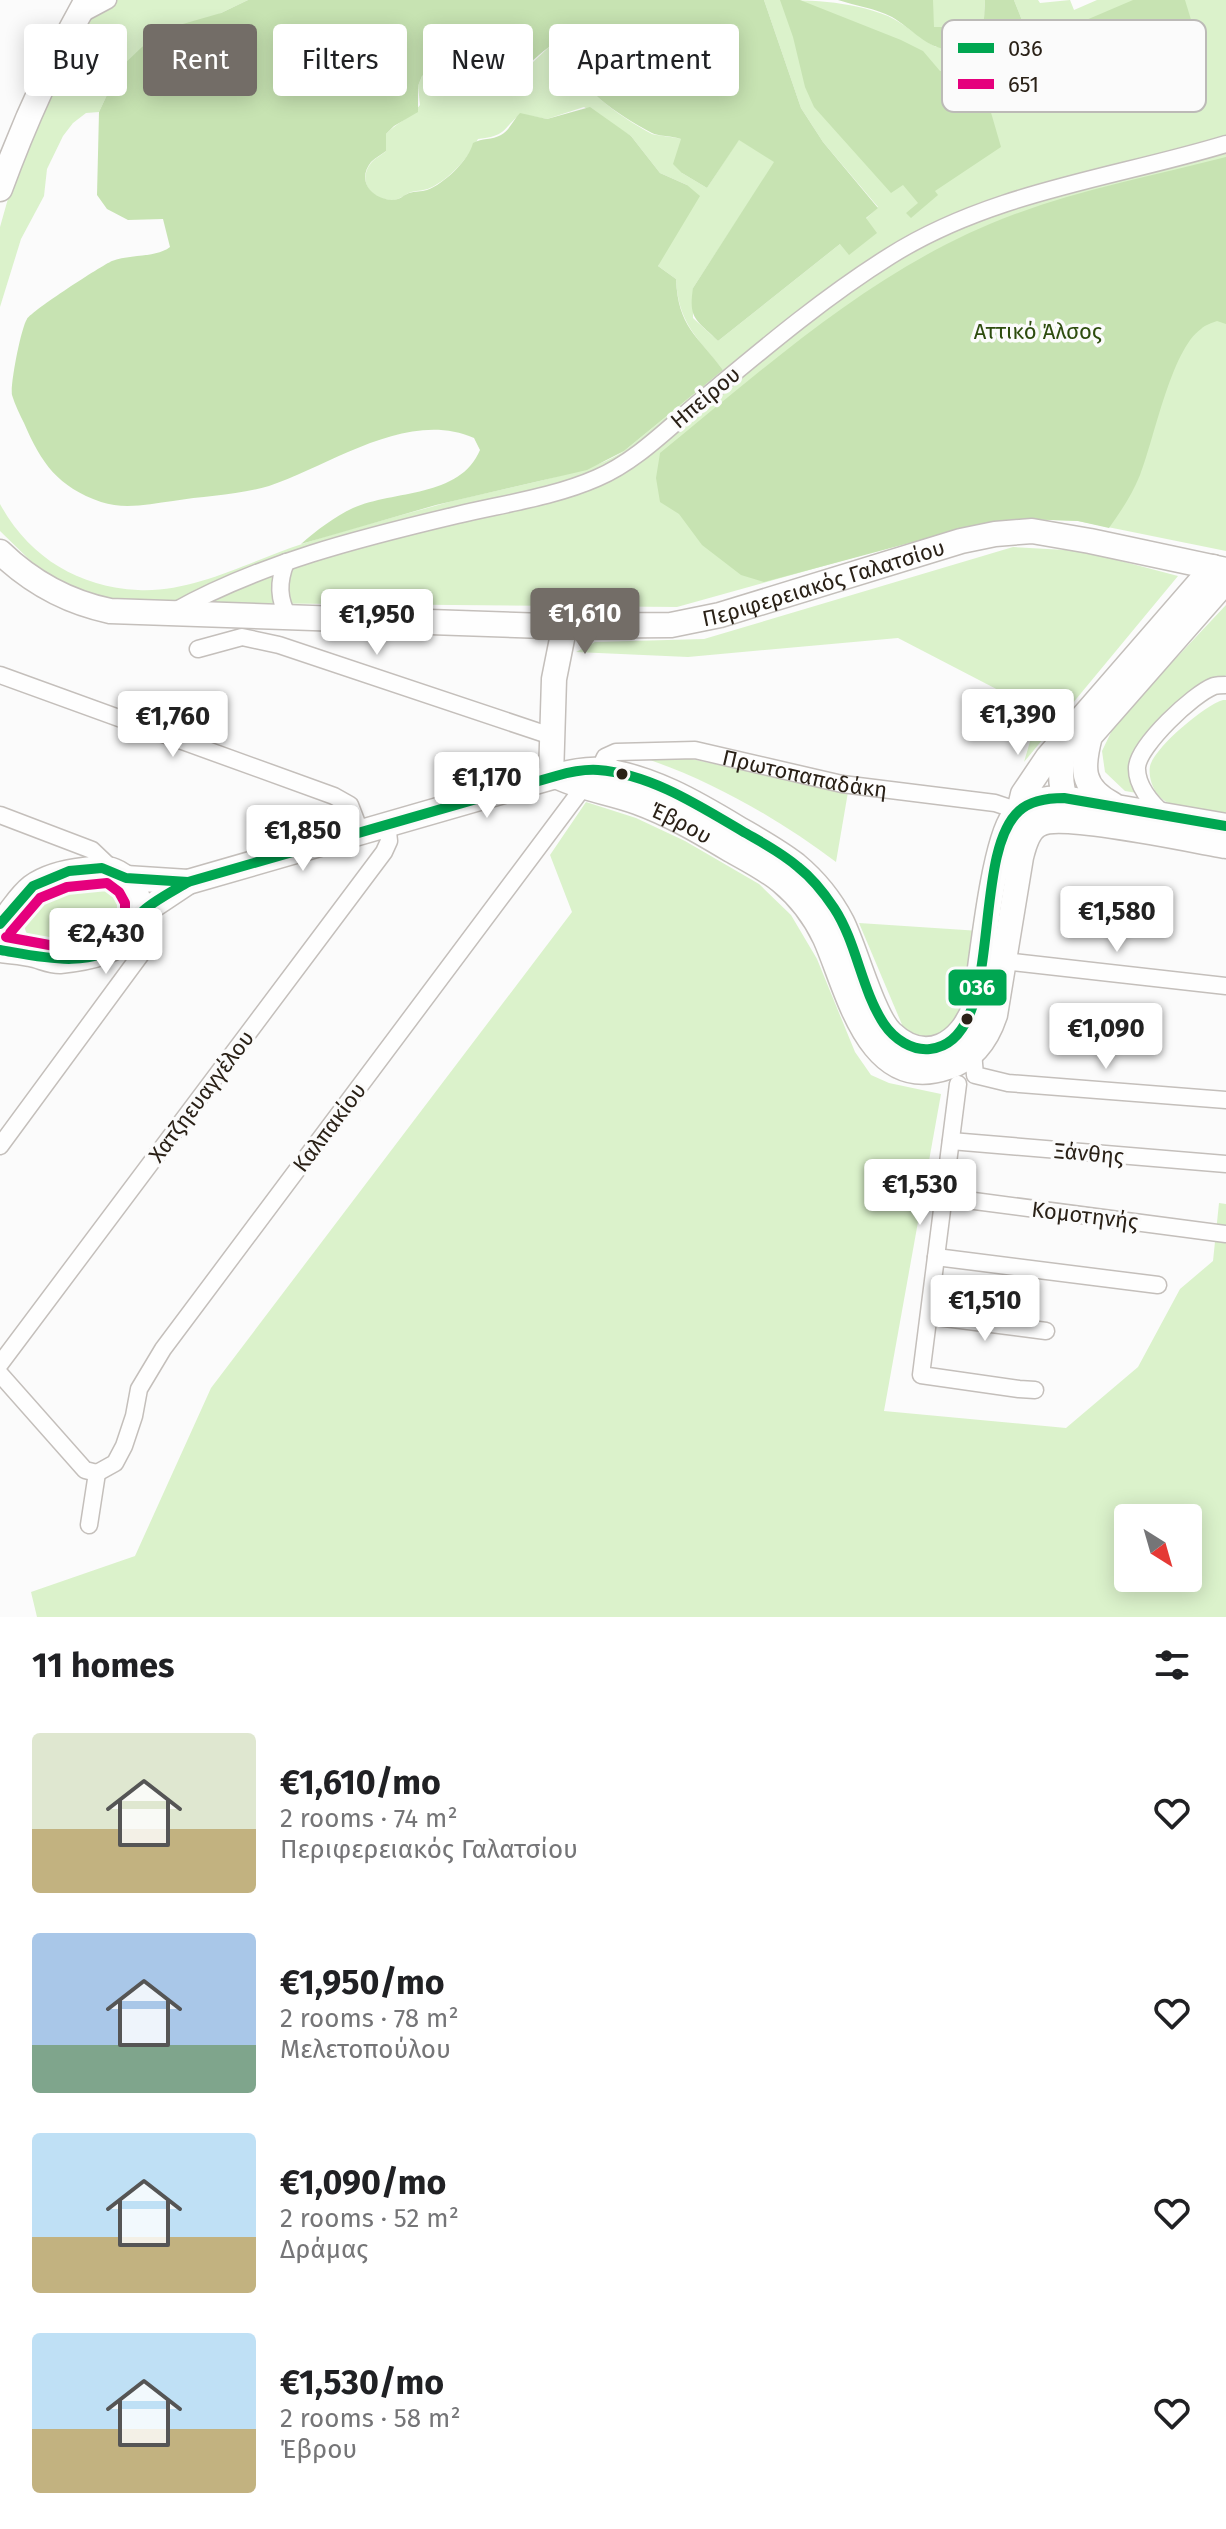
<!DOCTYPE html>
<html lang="en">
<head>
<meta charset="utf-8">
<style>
	:root { --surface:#fff; --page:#f2f2f2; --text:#202124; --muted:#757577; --accent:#736d67 }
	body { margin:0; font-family:"Fira Sans",sans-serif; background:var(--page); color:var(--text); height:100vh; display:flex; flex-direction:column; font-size:30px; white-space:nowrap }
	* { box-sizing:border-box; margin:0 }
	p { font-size:26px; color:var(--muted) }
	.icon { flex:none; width:44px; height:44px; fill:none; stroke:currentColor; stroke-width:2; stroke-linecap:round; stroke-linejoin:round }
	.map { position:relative; height:1617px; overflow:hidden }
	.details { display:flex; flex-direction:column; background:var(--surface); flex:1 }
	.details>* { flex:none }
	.banner { position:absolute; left:24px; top:24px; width:800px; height:72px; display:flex; gap:16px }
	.needle { width:52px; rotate:143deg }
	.fabs { position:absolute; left:1114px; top:1504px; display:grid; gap:16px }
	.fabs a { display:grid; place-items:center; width:88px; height:88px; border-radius:8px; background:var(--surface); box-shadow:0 4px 20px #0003; font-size:40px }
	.price { position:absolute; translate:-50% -68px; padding:0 18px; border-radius:8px; background:#fff; color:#222; font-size:26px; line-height:52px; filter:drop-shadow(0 2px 4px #0008) }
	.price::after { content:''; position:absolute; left:50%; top:48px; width:24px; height:18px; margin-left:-12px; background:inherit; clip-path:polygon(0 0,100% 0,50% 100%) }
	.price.current { background:var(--accent); color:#fff }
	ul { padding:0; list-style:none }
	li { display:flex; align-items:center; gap:24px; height:200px; padding:0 32px }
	li span { display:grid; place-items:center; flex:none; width:224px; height:160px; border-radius:8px; color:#555 }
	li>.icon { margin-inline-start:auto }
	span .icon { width:96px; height:96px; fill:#fffc; stroke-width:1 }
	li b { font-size:34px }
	h2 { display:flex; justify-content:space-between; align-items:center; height:96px; padding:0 32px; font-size:34px }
	.pill { padding:0 28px; border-radius:8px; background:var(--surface); box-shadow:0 4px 20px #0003; font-size:28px; line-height:72px }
	.pill.current { background:var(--accent); color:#fff }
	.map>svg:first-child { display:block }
	.green { fill:#dbf2cb; fill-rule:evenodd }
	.forest { fill:#c7e3b2 }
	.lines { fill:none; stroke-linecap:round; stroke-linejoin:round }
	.street-casing { stroke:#c4bfbb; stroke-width:19 }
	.secondary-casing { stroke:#c4bfbb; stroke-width:27 }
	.street { stroke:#fefefe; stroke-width:16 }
	.secondary { stroke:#fefefe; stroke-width:24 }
	.bus-1-casing { stroke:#fbfbfb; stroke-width:16 }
	.bus-2-casing { stroke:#fbfbfb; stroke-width:16 }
	.bus-1 { stroke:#00a651; stroke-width:10 }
	.bus-2 { stroke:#e5007d; stroke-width:10 }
	.bus-dot { fill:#2a2117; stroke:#fbfbfb; stroke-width:3 }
	.labels { text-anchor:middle; stroke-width:7; stroke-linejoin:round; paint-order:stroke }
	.park-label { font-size:22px; fill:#2d4c0e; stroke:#fbfbfb }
	.street-label { font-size:22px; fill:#2a2117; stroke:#fbfbfb }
	.key { fill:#fbfbfb; stroke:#bcbab7; stroke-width:2 }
	.key-label { font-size:22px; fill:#2a2117 }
	.line-badge { stroke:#fbfbfb; stroke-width:3 }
	.badge-label { font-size:22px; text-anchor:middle; font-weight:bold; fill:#fff }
</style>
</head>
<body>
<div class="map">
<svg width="1226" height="1617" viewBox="0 0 1226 1617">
	<rect width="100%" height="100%" fill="#fbfbfb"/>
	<g class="green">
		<polygon points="103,0 248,0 221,13 119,69 99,112 86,113 73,123 63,136 47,169 44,196 21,239 0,307 0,227 11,188 44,108 84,29"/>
		<path d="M764,0c43,0 84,0 124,16 17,8 32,22 48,31l33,-19 -36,-1v-27h52l-2,36 44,-3 -13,-33h24l2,3 30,-3 4,10 23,-10h129v551l-148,-30 -53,-2 -41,4 -64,16 -243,68 -458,-4 -111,-5 -24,-6 -43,-21 -41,-40v-27c29,53 78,83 138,86 56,3 112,-29 164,-46 42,-14 86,-25 129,-37 47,-14 95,-21 142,-35 18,-6 35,-10 51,-21l99,-81c-26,-33 -45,-47 -47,-91l-18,-13 29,-81 -27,-12 -29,-37 -47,-29 -37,12 -27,-5c-18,16 -14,22 -42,25 -10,19 -28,40 -48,49 -6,3 -12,2 -19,4 -6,2 -10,7 -17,8 -21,1 -38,-18 -23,-37 4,-5 11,-8 15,-12v-17c11,-12 24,-15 34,-29l-2,-19 4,-10 11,-6 12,1 12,7 55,-3 19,-11 18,-17c26,8 31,36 51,52 15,13 35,26 52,35 3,1 22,3 30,5v34l25,15 32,-49 36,23 -82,126v30l25,23 122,-97 38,-37 -55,-65 -22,-34z"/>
		<polygon points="1013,547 1083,551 1178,576 1024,762 1039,711 898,638 688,657 576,652 595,642 704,639"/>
		<polygon points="1226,605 1226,675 1185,701 1141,742 1137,793 1125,791 1105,772 1102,751 1116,722"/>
		<path d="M1223,700h3v121c-18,-15 -45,-8 -64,-22 -9,-7 -14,-22 -12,-33 5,-19 55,-61 73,-66z"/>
		<path d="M682,757l166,35 -12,70c-56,-42 -120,-79 -186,-102z"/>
		<path d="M586,802l50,16 49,23 74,43 32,31 26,44 38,93 16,23 18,8 52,11 -57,317 182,17 72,-61 42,-78 33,-28 6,-58 7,1v413h-1189l-6,-25 104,-36 76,-168 361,-476 -22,-57zM1128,1518h60v60h-60z"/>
		<path d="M103,875l27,17 1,33 -41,25 -53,-1c-16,-17 -22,-46 4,-58 18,-8 42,-11 62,-16z"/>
		<polygon points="859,923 980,931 962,1018 937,1039 913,1036 903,1027"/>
	</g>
	<g class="forest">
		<path d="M248,0h516l37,108 22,34 55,66 -12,10 11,15 -28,22 -9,-11 -122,97c-21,-21 -30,-21 -25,-53l81,-126 -35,-22 -32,48 -25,-15 -9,-9 8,-25c-8,-3 -24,-3 -29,-6 -17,-9 -37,-21 -52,-34 -20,-16 -24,-44 -51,-52 -18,13 -28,29 -53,33 -12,2 -28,2 -39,-1 -17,-6 -16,-13 -35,-3l-4,10v26l-24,14 -8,8v17c-4,3 -11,7 -15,11 -15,19 1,37 21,38 8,0 10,-4 17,-7 6,-2 12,-1 18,-3 17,-6 42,-30 46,-47 9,-5 19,-3 28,-8 9,-5 12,-15 19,-22l27,6 43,-12 41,29 29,37 27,12 13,11 -42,70 18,13c2,48 21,56 47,91l-99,81 -37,19 -151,35 -135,39c16,-14 33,-27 52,-36 41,-18 107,-10 127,-58l-6,-12c-67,-29 -142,27 -205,48 -30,9 -65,10 -96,15 -24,3 -48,9 -72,1 -43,-15 -60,-39 -77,-79 -4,-8 -9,-18 -12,-28 -2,-10 9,-67 15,-76 6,-9 74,-53 85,-58 18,-7 44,-3 58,-14l-7,-28 -35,1 -21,-11 -10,-14 2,-83 20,-43 23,-22 27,-19 52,-15z"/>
		<polygon points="780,0 800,0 901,40 923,51 940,71 981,65 1133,0 1185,0 1192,23 1035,67 1033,62 981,78 1001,147 935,191 938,195 911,218 906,213 918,203 903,185 891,193 814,107 805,87 793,37"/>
		<path d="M838,0h95l1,27h35l1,8 -5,11c-30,13 -49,-15 -73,-29 -17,-9 -36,-11 -54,-17z"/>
		<polygon points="985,0 1014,0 1027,33 995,45 989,44 983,36"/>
		<path d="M1226,157v167l-9,-3c-5,2 -12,4 -16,8 -30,21 -47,111 -61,146 -8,20 -19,36 -31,53l-31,-7 -53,-2 -41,4 -220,59 -23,-7 -39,-30 -23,-31 -19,-12 -4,-24 4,-25c111,-90 219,-189 355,-239 68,-25 141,-39 211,-57z"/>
	</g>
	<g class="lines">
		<g class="street-casing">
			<g id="street">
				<polyline points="78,16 108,0"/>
				<path d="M286,562c-8,20 -8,37 3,56"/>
				<path d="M173,612c87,-49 187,-74 284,-97 46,-11 97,-18 140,-37 40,-17 73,-52 106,-79 60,-50 120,-101 187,-143 101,-64 224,-78 336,-112"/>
				<polyline points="198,649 242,637 279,645 554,737"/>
				<polyline points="0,675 334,796 350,805 360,831"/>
				<path id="s1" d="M599,770l6,-13 11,-5 79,-2 147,34 153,19 24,8"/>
				<path d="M1164,814c-13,-11 -28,-29 -27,-47 2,-22 56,-73 77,-81 4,-1 8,-1 12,-1"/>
				<polyline points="0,815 92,850 113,870"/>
				<polyline points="1004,961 1226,986"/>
				<polyline points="973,1052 975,1075 1008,1083 1226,1100"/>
				<polyline points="958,1084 921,1375 1019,1389 1035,1390"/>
				<polyline points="951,1141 1226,1164"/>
				<polyline points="0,1146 150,942 149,935 136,927"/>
				<polyline points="944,1197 1226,1234"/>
				<polyline points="936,1257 1158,1285"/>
				<polyline points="929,1316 1046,1331"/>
				<polyline points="0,1364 384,852 389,841 387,823"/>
				<polyline points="0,1374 85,1470 97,1473"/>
				<polyline points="97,1473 115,1463 124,1446 134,1416 139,1389 163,1349 579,793 579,787"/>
				<polyline points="89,1525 97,1473"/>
			</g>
		</g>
		<g class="secondary-casing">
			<g id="secondary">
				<path d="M0,189c24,-66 52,-128 87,-189"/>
				<path id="s2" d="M0,552c32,31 67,50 110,59l435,15 126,-1 49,-10 241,-74 34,-7 37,-3 58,10 136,29"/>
				<path d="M1067,739c-9,25 -8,48 2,73"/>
				<path id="s3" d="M556,776c26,13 54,16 81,26 33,12 62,29 92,47 18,10 36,19 52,32 18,15 34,36 44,57 23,51 43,157 123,129 25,-8 39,-28 47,-52l26,-158c3,-11 6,-26 17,-32 21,-14 157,16 188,21"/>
				<polyline points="551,777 554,679 565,624"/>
				<path d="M1112,804c-32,-17 -30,-37 -22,-68l136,-155"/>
				<polyline points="1019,811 1023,794 1048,757 1213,567"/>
				<polyline points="126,878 188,882"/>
				<path d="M140,914l48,-32 368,-106c15,-4 28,-7 43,-6 51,6 97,33 140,59 19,11 39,22 57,36 18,15 35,36 46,57 13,26 31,94 49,111 35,33 71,11 84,-28 6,-39 18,-161 38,-188 13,-16 32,-19 51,-19l162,28"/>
				<path d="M0,924c11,-11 19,-27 32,-37 14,-10 34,-15 52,-17 10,-1 20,-3 30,1 26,10 34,46 15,66 -15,16 -48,22 -69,24 -11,0 -19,-5 -30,-7 -9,-2 -20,-3 -30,-4"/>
			</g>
		</g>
		<use href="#street" class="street"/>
		<use href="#secondary" class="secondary"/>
		<g class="bus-1-casing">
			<g id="bus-1">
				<polyline points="0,924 33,886 69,871 102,868 126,878 188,882"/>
				<path d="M0,950c41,7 91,20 126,-10 8,-8 9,-19 15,-27 10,-11 34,-23 47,-31l368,-106c14,-4 28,-7 42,-6 52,4 100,35 144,61 19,11 39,21 56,36 14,11 26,26 36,41 23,35 27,81 50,116 10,15 28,27 46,25 77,-8 39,-193 89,-238 12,-11 29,-13 45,-13l162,28"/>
			</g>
		</g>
		<g class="bus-2-casing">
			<polyline id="bus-2" points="6,937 60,947 93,941 119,927 125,916 125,903 119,892 107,883 67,887 40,898 10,933"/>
		</g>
		<use href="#bus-1" class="bus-1"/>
		<use href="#bus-2" class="bus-2"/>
	</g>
	<g class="bus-dot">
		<circle cx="622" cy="774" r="7"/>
		<circle cx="967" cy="1019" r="7"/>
	</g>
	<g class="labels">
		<g class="park-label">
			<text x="1038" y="339">Αττικό Άλσος</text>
		</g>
		<g class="street-label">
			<text transform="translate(705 397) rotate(-40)" y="8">Ηπείρου</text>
			<text dy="8" stroke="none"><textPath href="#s2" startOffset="846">Περιφερειακός Γαλατσίου</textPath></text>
			<text dy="8" stroke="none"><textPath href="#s1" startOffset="218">Πρωτοπαπαδάκη</textPath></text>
			<text dy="8" stroke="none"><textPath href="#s3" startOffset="134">Έβρου</textPath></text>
			<text transform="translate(201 1096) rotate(-53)" y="8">Χατζηευαγγέλου</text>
			<text transform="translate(329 1127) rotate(-53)" y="8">Καλπακίου</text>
			<text transform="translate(1089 1153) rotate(5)" y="8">Ξάνθης</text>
			<text transform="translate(1085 1215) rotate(7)" y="8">Κομοτηνής</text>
		</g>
	</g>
	<rect x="942" y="20" width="264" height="92" rx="12" class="key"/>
	<rect x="958" y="43" width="36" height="10" fill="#00a651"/>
	<rect x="958" y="79" width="36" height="10" fill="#e5007d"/>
	<g class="key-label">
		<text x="1008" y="56">036</text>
		<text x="1008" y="92">651</text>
	</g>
	<rect class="line-badge" x="947" y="968" width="61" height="39" rx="8" fill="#00a651"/>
	<g class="badge-label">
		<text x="977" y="995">036</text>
	</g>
</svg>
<div class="fabs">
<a><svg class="needle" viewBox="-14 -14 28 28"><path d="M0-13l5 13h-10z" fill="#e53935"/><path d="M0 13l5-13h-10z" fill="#757577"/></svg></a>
</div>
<b class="price current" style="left:585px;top:656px">€1,610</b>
<b class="price" style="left:377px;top:657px">€1,950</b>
<b class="price" style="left:1018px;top:757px">€1,390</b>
<b class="price" style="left:173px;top:759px">€1,760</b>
<b class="price" style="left:487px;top:820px">€1,170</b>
<b class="price" style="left:303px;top:873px">€1,850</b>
<b class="price" style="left:1117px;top:954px">€1,580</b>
<b class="price" style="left:106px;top:976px">€2,430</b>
<b class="price" style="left:1106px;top:1071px">€1,090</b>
<b class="price" style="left:920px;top:1227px">€1,530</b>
<b class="price" style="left:985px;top:1343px">€1,510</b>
<div class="banner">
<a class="pill">Buy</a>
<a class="pill current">Rent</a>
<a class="pill">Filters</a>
<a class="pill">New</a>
<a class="pill">Apartment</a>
</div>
</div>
<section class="details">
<h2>11 homes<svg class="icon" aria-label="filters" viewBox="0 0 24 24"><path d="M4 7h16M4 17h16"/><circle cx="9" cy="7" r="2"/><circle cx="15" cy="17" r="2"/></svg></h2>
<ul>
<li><span style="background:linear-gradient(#dfe7d0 60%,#c2b280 0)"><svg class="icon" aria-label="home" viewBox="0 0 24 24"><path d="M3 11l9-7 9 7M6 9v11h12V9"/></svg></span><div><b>€1,610/mo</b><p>2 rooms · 74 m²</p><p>Περιφερειακός Γαλατσίου</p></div><svg class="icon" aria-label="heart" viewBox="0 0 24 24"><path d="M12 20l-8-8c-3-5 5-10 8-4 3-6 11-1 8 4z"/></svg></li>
<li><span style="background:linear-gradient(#a9c7e8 70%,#7fa58c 0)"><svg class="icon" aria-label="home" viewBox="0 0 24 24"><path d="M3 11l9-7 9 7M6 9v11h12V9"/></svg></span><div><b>€1,950/mo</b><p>2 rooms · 78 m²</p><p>Μελετοπούλου</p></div><svg class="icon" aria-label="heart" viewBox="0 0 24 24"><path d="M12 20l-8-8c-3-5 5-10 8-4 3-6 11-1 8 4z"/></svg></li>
<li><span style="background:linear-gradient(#bfe0f5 65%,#c2b280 0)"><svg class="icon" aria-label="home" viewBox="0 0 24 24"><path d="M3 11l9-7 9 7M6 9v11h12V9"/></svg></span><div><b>€1,090/mo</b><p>2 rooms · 52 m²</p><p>Δράμας</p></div><svg class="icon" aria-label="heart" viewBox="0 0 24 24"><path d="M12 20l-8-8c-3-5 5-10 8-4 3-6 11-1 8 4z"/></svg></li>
<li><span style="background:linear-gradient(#bfe0f5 60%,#c2b280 0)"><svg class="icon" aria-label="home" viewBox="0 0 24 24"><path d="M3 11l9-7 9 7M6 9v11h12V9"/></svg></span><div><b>€1,530/mo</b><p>2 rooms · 58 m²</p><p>Έβρου</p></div><svg class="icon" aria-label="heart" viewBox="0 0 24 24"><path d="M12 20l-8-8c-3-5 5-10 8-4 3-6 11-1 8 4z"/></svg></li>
</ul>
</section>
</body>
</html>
